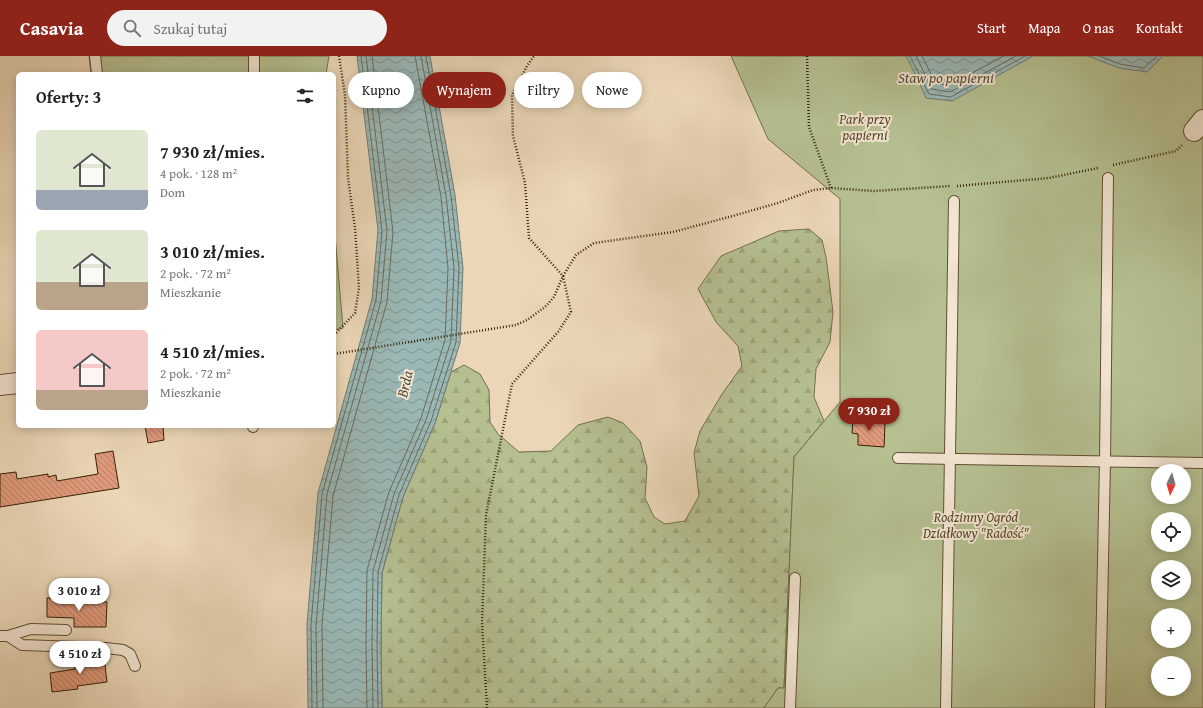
<!DOCTYPE html>
<html lang="pl">
<head>
<meta charset="utf-8">
<style>
	:root { --surface:#fff; --page:#f2f2f2; --text:#202124; --muted:#757577; --accent:#8f2418 }
	body { margin:0; font-family:"Gentium Book Plus",serif; background:var(--page); color:var(--text); height:100vh; display:flex; flex-direction:column; font-size:15px; white-space:nowrap }
	* { box-sizing:border-box; margin:0 }
	p { font-size:13px; color:var(--muted) }
	.icon { flex:none; width:22px; height:22px; fill:none; stroke:currentColor; stroke-width:2; stroke-linecap:round; stroke-linejoin:round }
	.map { position:relative; flex:1; overflow:hidden }
	.panel { position:absolute; left:16px; top:16px; width:320px; height:356px; display:flex; flex-direction:column; background:var(--surface); border-radius:6px; box-shadow:0 2px 10px #0003 }
	.panel>* { flex:none }
	.guide { position:absolute; left:348px; top:16px; width:380px; height:36px; display:flex; gap:8px }
	.needle { width:26px; rotate:185deg }
	.tools { position:absolute; left:1151px; top:408px; display:grid; gap:8px }
	.tools a { display:grid; place-items:center; width:40px; height:40px; border-radius:50%; background:var(--surface); box-shadow:0 2px 10px #0003; font-size:20px }
	.price { position:absolute; translate:-50% -34px; padding:0 9px; border-radius:14px; background:#fff; color:#222; font-size:13px; line-height:26px; filter:drop-shadow(0 1px 2px #0008) }
	.price::after { content:''; position:absolute; left:50%; top:24px; width:12px; height:9px; margin-left:-6px; background:inherit; clip-path:polygon(0 0,100% 0,50% 100%) }
	.price.active { background:var(--accent); color:#fff }
	ul { padding:0; list-style:none }
	li { display:flex; align-items:center; gap:12px; height:100px; padding:0 20px }
	li span { display:grid; place-items:center; flex:none; width:112px; height:80px; border-radius:6px; color:#555 }
	li>.icon { margin-inline-start:auto }
	span .icon { width:48px; height:48px; fill:#fffc; stroke-width:1 }
	li b { font-size:17px }
	h2 { display:flex; justify-content:space-between; align-items:center; height:48px; padding:0 20px; font-size:17px }
	.tag { padding:0 14px; border-radius:18px; background:var(--surface); box-shadow:0 2px 10px #0003; font-size:14px; line-height:36px }
	.tag.active { background:var(--accent); color:#fff }
	header { display:flex; align-items:center; gap:24px; box-sizing:border-box; height:56px; padding:0 20px; background:var(--accent); color:#fff }
	header strong { font-size:19px }
	nav { display:flex; gap:22px; margin-inline-start:auto; font-size:14px }
	.search { width:280px; height:36px; background:var(--page); display:flex; align-items:center; gap:10px; box-sizing:border-box; padding:0 14px; border-radius:22px; color:var(--muted); font-size:15px }
	.map>svg:first-child { display:block }
	.forest { fill:url(#forest-firs); stroke:#76704c }
	.green { fill:#b5bf90; stroke:#76704c; fill-rule:evenodd }
	.water { fill:url(#water-waves); stroke:#727c70 }
	.lines { fill:none; stroke-linecap:round; stroke-linejoin:round }
	.shore { stroke:#686c5e; stroke-width:1 }
	.building { fill:url(#building-back-hatch); stroke:#362107 }
	.service-casing { stroke:#634e33; stroke-width:12 }
	.minor-casing { stroke:#634e33; stroke-width:22 }
	.path { stroke:#362107; stroke-width:2.5; stroke-dasharray:1 2; stroke-linecap:butt }
	.service { stroke:#f2e5d1; stroke-width:10 }
	.minor { stroke:#f2e5d1; stroke-width:20 }
	.labels { text-anchor:middle; stroke-width:4; stroke-linejoin:round; paint-order:stroke }
	.park-label { font-size:14px; font-style:italic; fill:#564829; stroke:#f2e5d1 }
	.water-label { font-size:15px; font-style:italic; fill:#544e3c; stroke:#f2e5d1 }
</style>
</head>
<body>
<header>
<strong>Casavia</strong>
<div class="search"><svg class="icon" aria-label="search" viewBox="0 0 24 24"><circle cx="10" cy="10" r="6"/><path d="M15 15l6 6"/></svg>Szukaj tutaj</div>
<nav><a>Start</a><a>Mapa</a><a>O nas</a><a>Kontakt</a></nav>
</header>
<div class="map">
<svg width="1203" height="652" viewBox="0 0 1203 652">
	<defs>
		<pattern id="forest-firs" width="22" height="20" patternUnits="userSpaceOnUse"><rect width="22" height="20" fill="#b5bf90"/><path d="M5 1l3.5 6h-7zM16 11l3.5 6h-7z" fill="#9ca47b"/></pattern>
		<pattern id="water-waves" width="16" height="10" patternUnits="userSpaceOnUse"><rect width="16" height="10" fill="#9ab8b6"/><path d="M0 5q4-4 8 0t8 0" fill="none" stroke="#7e9592"/></pattern>
		<pattern id="building-back-hatch" width="6" height="6" patternUnits="userSpaceOnUse"><rect width="6" height="6" fill="#e09a7b"/><path d="M-1 5l2 2M0 0l6 6M5-1l2 2" fill="none" stroke="#b67d63"/></pattern>
	</defs>
	<rect width="100%" height="100%" fill="#ebd7b8"/>
	<filter id="stains"><feTurbulence type="fractalNoise" baseFrequency=".005" numOctaves="4"/><feColorMatrix values="0 0 0 0 .2 0 0 0 0 .09 0 0 0 0 .02 0 0 0 .5 -.17"/></filter>
	<radialGradient id="worn" r=".72"><stop offset=".6" stop-color="#630" stop-opacity="0"/><stop offset="1" stop-color="#630" stop-opacity=".3"/></radialGradient>
	<polygon class="forest" points="809,173 822,184 826,201 833,256 830,286 816,313 814,341 824,365 794,401 784,632 778,632 764,652 382,652 381,589 382,517 403,441 435,367 451,316 464,309 480,318 489,334 490,366 498,378 519,396 551,395 578,369 608,361 623,367 640,385 647,411 645,442 654,461 665,468 685,465 699,440 694,397 700,375 722,338 742,310 738,290 716,266 698,233 721,200 779,175"/>
	<g class="green">
		<polygon points="89,0 329,0 326,18 91,18"/>
		<path d="M731,0h472v652h-439l14,-20h6l10,-231 46,-55v-203l-72,-60zM1158,415h26v26h-26zM1158,463h26v26h-26zM1158,511h26v26h-26zM1158,559h26v26h-26zM1158,607h26v26h-26z"/>
		<polygon points="334,168 343,272 334,274"/>
	</g>
	<g class="water">
		<polygon points="357,0 430,0 455,139 463,212 460,287 435,367 403,441 382,517 381,589 382,652 308,652 307,568 318,437 372,243 378,174"/>
		<polygon points="906,0 1033,0 952,45 926,42 919,26"/>
		<polygon points="1088,0 1163,0 1147,16 1119,12"/>
	</g>
	<g class="lines">
		<g class="shore">
			<polyline points="910,0 929,38 951,41 1025,0"/>
			<polyline points="916,0 932,33 950,36 1016,0"/>
			<polyline points="922,0 936,28 949,29 1004,0"/>
			<polyline points="1099,0 1120,8 1144,12 1157,0"/>
			<polyline points="312,652 311,569 322,438 376,244 382,175 361,0"/>
			<polyline points="317,652 316,569 327,438 381,245 387,175 366,0"/>
			<polyline points="323,652 322,569 333,440 387,246 393,176 372,0"/>
			<polyline points="367,652 366,589 367,514 389,436 421,362 445,284 448,212 441,141 415,0"/>
			<polyline points="373,652 372,589 373,515 394,438 426,364 451,285 454,212 446,140 421,0"/>
			<polyline points="378,652 377,589 378,516 399,439 431,365 456,286 459,212 451,140 426,0"/>
		</g>
	</g>
	<g class="building">
		<polygon points="853,362 872,362 872,366 885,367 884,391 858,389 858,378 852,377"/>
		<polygon points="145,370 163,370 164,384 148,387"/>
		<polygon points="113,395 119,432 0,451 0,418 16,416 17,423 48,418 48,421 56,419 57,425 98,418 95,398"/>
		<polygon points="47,542 88,543 88,546 107,546 106,571 74,571 74,562 47,561"/>
		<polygon points="104,601 107,626 77,630 78,633 52,636 50,617 75,613 74,605"/>
	</g>
	<g class="lines">
		<g class="service-casing">
			<g id="service">
				<polyline points="95,0 97,18"/>
				<polyline points="254,18 254,0"/>
				<polyline points="253,370 253,371"/>
				<polyline points="898,402 1203,407"/>
				<polyline points="0,580 8,580 31,573 66,574"/>
				<polyline points="8,580 22,589 106,592 123,594 130,598 135,610"/>
				<polyline points="790,652 795,522"/>
				<polyline points="946,652 954,145"/>
				<polyline points="1100,652 1105,406 1108,122"/>
			</g>
		</g>
		<g class="minor-casing">
			<g id="minor">
				<polyline points="1194,75 1203,64"/>
				<polyline points="0,329 18,327"/>
			</g>
		</g>
		<g class="path">
			<polyline points="807,0 809,71 831,132"/>
			<polyline points="1113,109 1176,95 1182,89"/>
			<polyline points="957,130 1049,122 1098,112"/>
			<polyline points="334,279 355,257 359,232 355,172 348,122 345,39 339,0"/>
			<polyline points="334,298 516,269 527,264 545,251 554,241 563,220 576,199 594,187 673,176 729,161 778,147 813,134 831,132 874,135 950,130"/>
			<polyline points="487,652 482,567 486,459 512,328 558,276 571,256 563,220 529,182 525,127 513,80 512,39 527,10 534,0"/>
		</g>
		<use href="#service" class="service"/>
		<use href="#minor" class="minor"/>
	</g>
	<g class="labels">
		<g class="park-label">
			<text x="865" y="68">Park przy<tspan x="865" dy="16">papierni</tspan></text>
			<text x="976" y="466">Rodzinny Ogród<tspan x="976" dy="16">Działkowy "Radość"</tspan></text>
		</g>
		<g class="water-label">
			<text x="946" y="27">Staw po papierni</text>
			<text transform="translate(405 328) rotate(-77)" y="5">Brda</text>
		</g>
	</g>
	<rect width="100%" height="100%" filter="url(#stains)"/>
	<rect width="100%" height="100%" fill="url(#worn)"/>
</svg>
<div class="tools">
<a><svg class="needle" viewBox="-14 -14 28 28"><path d="M0-13l5 13h-10z" fill="#e53935"/><path d="M0 13l5-13h-10z" fill="#757577"/></svg></a>
<a><svg class="icon" aria-label="locate" viewBox="0 0 24 24"><circle cx="12" cy="12" r="6"/><path d="M12 2v4M12 18v4M2 12h4M18 12h4"/></svg></a>
<a><svg class="icon" aria-label="layers" viewBox="0 0 24 24"><path d="M12 4l9 5-9 5-9-5zM3 14l9 5 9-5"/></svg></a>
<a>+</a>
<a>−</a>
</div>
<b class="price active" style="left:869px;top:376px">7 930 zł</b>
<b class="price" style="left:79px;top:556px">3 010 zł</b>
<b class="price" style="left:80px;top:619px">4 510 zł</b>
<div class="guide">
<a class="tag">Kupno</a>
<a class="tag active">Wynajem</a>
<a class="tag">Filtry</a>
<a class="tag">Nowe</a>
</div>
<section class="panel">
<h2>Oferty: 3<svg class="icon" aria-label="filters" viewBox="0 0 24 24"><path d="M4 7h16M4 17h16"/><circle cx="9" cy="7" r="2"/><circle cx="15" cy="17" r="2"/></svg></h2>
<ul>
<li><span style="background:linear-gradient(#dfe7d0 75%,#9aa5b1 0)"><svg class="icon" aria-label="home" viewBox="0 0 24 24"><path d="M3 11l9-7 9 7M6 9v11h12V9"/></svg></span><div><b>7 930 zł/mies.</b><p>4 pok. · 128 m²</p><p>Dom</p></div></li>
<li><span style="background:linear-gradient(#dfe7d0 65%,#b9a48a 0)"><svg class="icon" aria-label="home" viewBox="0 0 24 24"><path d="M3 11l9-7 9 7M6 9v11h12V9"/></svg></span><div><b>3 010 zł/mies.</b><p>2 pok. · 72 m²</p><p>Mieszkanie</p></div></li>
<li><span style="background:linear-gradient(#f6c9c9 75%,#b9a48a 0)"><svg class="icon" aria-label="home" viewBox="0 0 24 24"><path d="M3 11l9-7 9 7M6 9v11h12V9"/></svg></span><div><b>4 510 zł/mies.</b><p>2 pok. · 72 m²</p><p>Mieszkanie</p></div></li>
</ul>
</section>
</div>
</body>
</html>
